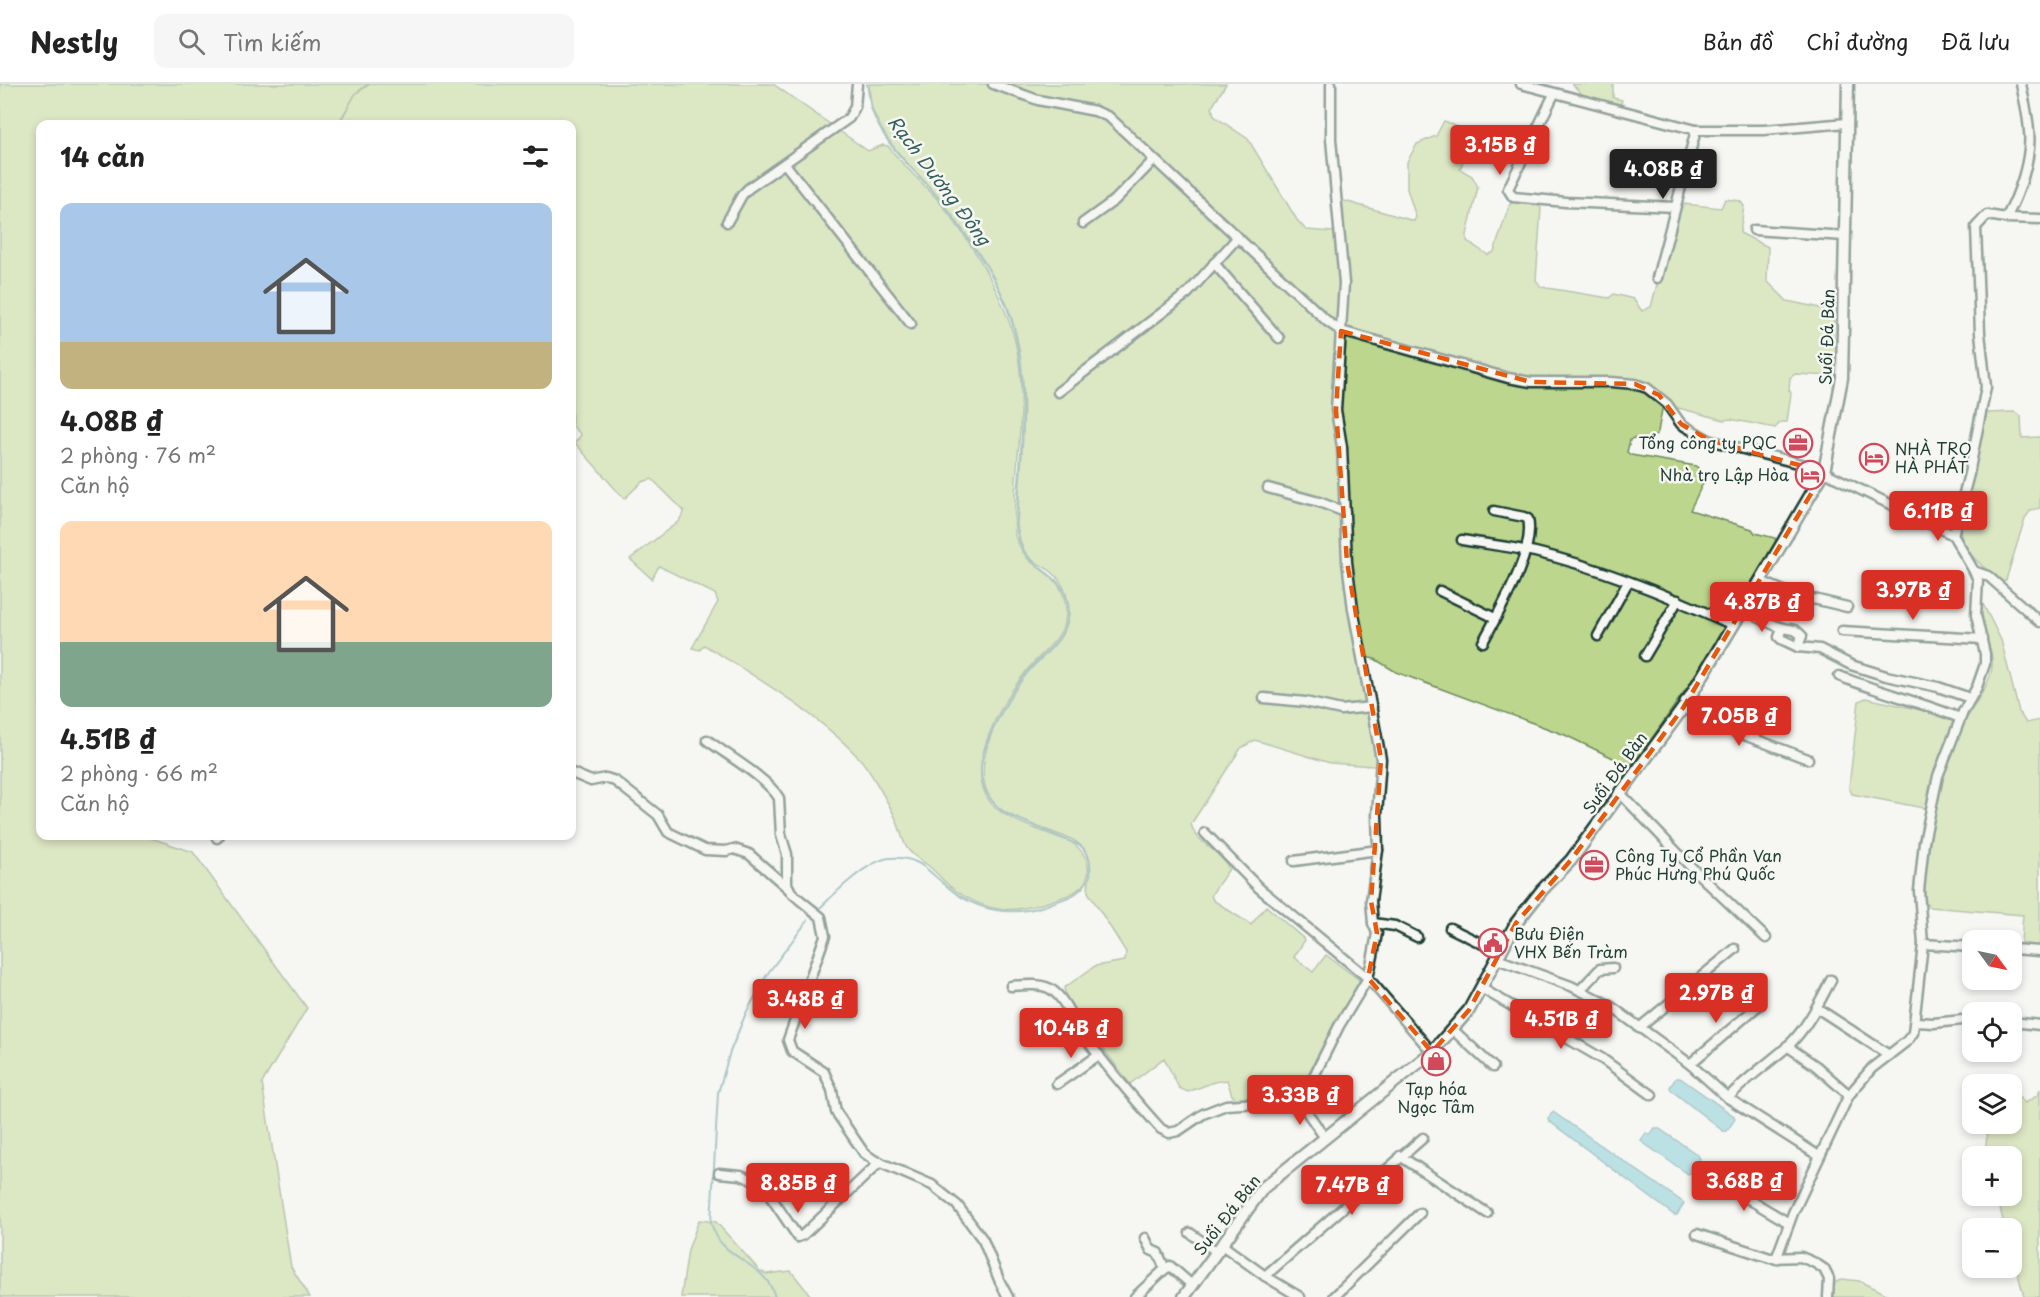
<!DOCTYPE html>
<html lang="vi">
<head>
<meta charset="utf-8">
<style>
	:root { --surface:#fff; --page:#f6f6f6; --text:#222; --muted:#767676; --line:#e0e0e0; --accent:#d93025 }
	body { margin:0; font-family:"Playpen Sans",sans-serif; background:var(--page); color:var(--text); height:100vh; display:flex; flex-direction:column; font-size:22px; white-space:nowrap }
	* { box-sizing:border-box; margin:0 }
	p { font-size:20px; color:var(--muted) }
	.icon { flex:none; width:33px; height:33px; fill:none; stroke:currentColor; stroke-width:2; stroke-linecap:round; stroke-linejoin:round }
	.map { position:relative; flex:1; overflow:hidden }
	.side { position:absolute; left:36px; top:36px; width:540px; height:720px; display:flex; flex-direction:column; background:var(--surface); border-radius:12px; box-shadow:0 3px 9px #0003 }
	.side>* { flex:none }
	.needle { width:39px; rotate:123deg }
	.buttons { position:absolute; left:1962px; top:846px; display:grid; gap:12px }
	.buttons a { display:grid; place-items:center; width:60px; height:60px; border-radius:12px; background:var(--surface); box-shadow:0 3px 9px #0003; font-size:30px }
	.price { position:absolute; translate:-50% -51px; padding:0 14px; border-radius:6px; background:var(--accent); color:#fff; font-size:20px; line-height:39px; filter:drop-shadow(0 2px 3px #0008) }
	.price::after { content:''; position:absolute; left:50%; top:36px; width:18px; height:14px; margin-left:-9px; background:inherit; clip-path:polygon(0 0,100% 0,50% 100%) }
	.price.active { background:#222; color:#fff }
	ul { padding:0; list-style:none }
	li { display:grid; align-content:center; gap:12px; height:318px; padding:0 24px }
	li span { display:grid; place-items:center; height:186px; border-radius:12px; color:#555 }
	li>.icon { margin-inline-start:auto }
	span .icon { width:108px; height:108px; fill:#fffc; stroke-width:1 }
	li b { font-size:26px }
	h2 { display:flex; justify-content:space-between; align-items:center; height:72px; padding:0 24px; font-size:26px }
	header { display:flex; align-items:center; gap:36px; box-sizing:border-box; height:84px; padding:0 30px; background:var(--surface); border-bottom:2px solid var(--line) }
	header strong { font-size:28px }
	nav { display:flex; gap:33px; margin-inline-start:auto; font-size:21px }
	.search { width:420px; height:54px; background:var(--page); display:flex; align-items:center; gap:15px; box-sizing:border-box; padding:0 21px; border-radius:12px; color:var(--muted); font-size:22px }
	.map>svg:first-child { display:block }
	.green { fill:#bcd68d; stroke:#6e8a60; stroke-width:1.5 }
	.water { fill:#77c7d3; stroke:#549093; stroke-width:1.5 }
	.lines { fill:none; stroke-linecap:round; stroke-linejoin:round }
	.stream { stroke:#549093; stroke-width:2 }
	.minor-casing { stroke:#1f3d34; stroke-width:13 }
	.tertiary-casing { stroke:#1f3d34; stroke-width:15 }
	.minor { stroke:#f6f6f2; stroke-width:8 }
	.tertiary { stroke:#f6f6f2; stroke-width:10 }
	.marked { fill:none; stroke:#e8590c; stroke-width:4.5; stroke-dasharray:12 8; stroke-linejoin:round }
	.labels { text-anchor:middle; stroke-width:5; stroke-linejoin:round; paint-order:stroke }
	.street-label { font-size:16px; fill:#1f3d34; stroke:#f6f6f2 }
	.poi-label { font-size:16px; fill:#1f3d34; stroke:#f6f6f2; text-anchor:start }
	.water-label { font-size:18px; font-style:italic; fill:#35605c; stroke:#f6f6f2 }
</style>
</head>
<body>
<header>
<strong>Nestly</strong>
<div class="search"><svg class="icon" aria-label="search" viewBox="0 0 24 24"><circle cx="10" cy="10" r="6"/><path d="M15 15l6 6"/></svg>Tìm kiếm</div>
<nav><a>Bản đồ</a><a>Chỉ đường</a><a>Đã lưu</a></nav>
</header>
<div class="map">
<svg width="2040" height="1213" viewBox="0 0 2040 1213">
	<rect width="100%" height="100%" fill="#f6f6f2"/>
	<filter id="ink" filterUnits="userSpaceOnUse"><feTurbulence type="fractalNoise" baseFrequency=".0167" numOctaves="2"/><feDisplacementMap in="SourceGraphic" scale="12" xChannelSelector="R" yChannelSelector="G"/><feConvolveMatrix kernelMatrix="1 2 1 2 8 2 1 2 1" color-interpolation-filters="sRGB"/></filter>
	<g filter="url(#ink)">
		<g class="green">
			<polygon points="0,0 368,0 356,9 338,40 40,40 40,752 145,752 193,768 307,924 262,999 291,1183 310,1213 0,1213"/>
			<path d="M370,0h403l95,67 15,-6 5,1c15,20 34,36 50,54 35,43 74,107 81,162 8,58 -8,117 -4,174 4,9 7,17 14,24 19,16 35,20 37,49 2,27 -22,41 -38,60 -25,31 -71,104 -32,139 15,14 55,26 75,34 24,16 24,44 -5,54 -46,16 -73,23 -115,-9 -7,-5 -13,-13 -20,-19 -8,-7 -17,-10 -24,-20 -5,-8 -7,-20 -11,-29 -6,-13 -28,-53 -38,-62 -40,-43 -103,-81 -154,-112l-4,5 -8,-2 26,-46 -3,-8 -56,-28 -7,13 -22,-20 49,-38 5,-10 -32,-32 -10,3 -18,17 -49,-56 6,-8 -9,-10v-301h-233l17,-31z"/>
			<path d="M869,0h357l-14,23 2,9 34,23 49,81 9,10 27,2 8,-32 73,21 2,-4 -9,-28v-27l10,-18 19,-8 8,-15 19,8 -2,12 6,11 -7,17 12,7 6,11 -11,48v6l21,14 6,-3 15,-46 4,-5 22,3 6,4 -5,72 5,7 68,11 5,-4 19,5 9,12 9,-4 25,-94 8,-9 37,4 4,-9 15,2 4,5 -4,27 28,14 -1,34 20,20 38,8 12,16 -2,46 -4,5 -36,-2 -5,4 -1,12 2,3 -4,29h-6l-6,6 -45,-9 -6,1 -61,-16 -5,28 -7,8 -18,-2 -3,2 -3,12 4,3 65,11 10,11 -16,33 62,19 3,4 20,5 2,8 -87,137 -50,73 -10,10 -65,-31 -169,-63 -21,-13 -15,-3 18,107 -4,3 -44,-3 -75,-23 -14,8 -50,76c5,20 30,26 38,45l-18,26 2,5 38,25 15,-19 39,34 -11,17 19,15 13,-17 32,24 2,6 -44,73 -12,26 -12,12 -18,3 -37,1 -5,-5 -5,-15 -13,2 -26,10 -9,-4 -15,-30 -34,26 -63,-83 -3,-13 31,-22 30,-5 1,-9 -38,-60c1,-24 10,-37 -15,-52 -21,-9 -59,-20 -75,-33 -38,-33 7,-109 33,-138 15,-16 35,-30 38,-54 1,-15 -5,-32 -16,-42 -7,-6 -16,-9 -23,-15 -9,-9 -11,-21 -13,-33 4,-74 18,-154 -12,-225 -15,-33 -39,-66 -61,-96 -24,-31 -56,-54 -71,-93 -3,-8 -3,-18 -4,-27z"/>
			<polygon points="1572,0 1613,0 1613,14 1622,16 1619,24 1582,15 1582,10"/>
			<path d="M2015,328l6,4 1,22 18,-1v71l-9,2 -6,8 -19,62 -4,2c-18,-15 -39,-28 -42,-52l27,-117z"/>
			<path d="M1983,520l18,36 18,72 7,11 14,-3v227l-17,-2 -2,-3 2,-27 -93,-8 -5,-4c-1,-16 -2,-32 0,-47 1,-11 11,-38 9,-46l-82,-16 -3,-7 10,-86 7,-3 68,15 30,10c8,-15 26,-39 28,-55 3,-22 -17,-43 -9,-64z"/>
			<polygon points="2040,1005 2040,1213 2024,1213 2012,1167 2012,1144 2005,1144 1997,1112 2012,1112 2012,1072 1985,1072 1988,1040 2012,1040 2012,1007 2025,1019 2038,1011"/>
			<polygon points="699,1136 716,1138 760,1187 767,1190 791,1187 810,1211 810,1213 681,1213 688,1166"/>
			<polygon points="1842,1195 1859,1197 1892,1213 1831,1213 1833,1200"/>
		</g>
		<g class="water">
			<polygon points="1676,994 1680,994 1734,1032 1735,1035 1727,1047 1723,1047 1671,1006 1670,1003"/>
			<polygon points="1553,1028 1684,1119 1677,1131 1674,1131 1549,1037 1548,1034"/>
			<polygon points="1655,1044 1658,1044 1698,1071 1700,1075 1692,1088 1688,1090 1642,1058 1641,1056 1646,1049 1650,1051"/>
		</g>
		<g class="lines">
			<g class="stream">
				<path d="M820,824c16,-16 48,-48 70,-50 31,-2 38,14 59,30 29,24 64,29 98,17 15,-6 30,-8 39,-22 9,-11 3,-27 -5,-37l-75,-32c-15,-11 -26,-26 -25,-46 1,-27 31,-77 48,-98 16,-18 39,-32 39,-59 -1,-33 -21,-34 -39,-53 -9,-10 -12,-21 -13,-33 4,-74 18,-155 -12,-225 -15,-34 -39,-66 -61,-96 -24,-32 -57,-54 -71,-93 -3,-8 -3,-18 -5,-27"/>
				<path d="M775,1213c-8,-29 -34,-33 -53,-53 -6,-6 -8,-13 -11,-21l7,-130 12,-41 16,-39 22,-40 40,-53"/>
			</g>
			<g class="minor-casing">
				<g id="minor">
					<polyline points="993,0 1038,16 1095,27 1109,33 1328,238 1341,247 1508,294 1531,298 1611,298 1635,300 1647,304 1667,320 1681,340 1709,356 1816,384 1953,451 1974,487 1988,492 2040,538"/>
					<polyline points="1521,0 1696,46 1764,46 1847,39"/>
					<polyline points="1554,10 1508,105 1513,113 1566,118 1675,123"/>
					<polyline points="785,80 911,240"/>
					<polyline points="2006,134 2040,135"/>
					<polyline points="727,138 742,111 749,104 849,34 855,23 857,0"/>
					<polyline points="1083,139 1115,116 1154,76"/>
					<polyline points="1754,146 1845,152"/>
					<polyline points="1214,179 1279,254"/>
					<polyline points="1657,194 1696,46"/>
					<polyline points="1058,308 1188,209 1238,153"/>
					<polyline points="1268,404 1319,418 1345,428"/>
					<path d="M1953,451l16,-61 17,-87 -6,-54 -4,-106 11,-12 19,3c13,-23 26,-60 23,-87 -1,-16 -5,-32 -8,-47"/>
					<path d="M1462,456c24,4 49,7 73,12 67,16 135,44 198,73"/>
					<polyline points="1760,497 1798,513 1818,516 1847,523"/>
					<polyline points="1440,507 1495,534"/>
					<path d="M1743,525c12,6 24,14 37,18 10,4 13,-1 22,9l-4,11"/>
					<polyline points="1782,544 1779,553 1781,555 1798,563 1820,565 1851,581 1886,592 1938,603 1970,614"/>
					<polyline points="1842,547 1982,555"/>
					<polyline points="1598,552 1628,498"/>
					<path d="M1483,558c15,-29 53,-91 45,-123l-4,-2 -30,-6"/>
					<polyline points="1645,572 1678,516"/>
					<path d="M1839,592c40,16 81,26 121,42"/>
					<polyline points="1264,614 1305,618 1341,626 1372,623"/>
					<polyline points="1685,617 1722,628 1720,642"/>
					<polyline points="1683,624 1720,642 1808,675"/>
					<path d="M707,656c20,15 60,38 72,58l2,37 6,19v30l4,8 9,8 21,17 4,19 -37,104 4,11 32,21 8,18 4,22 28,41 10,7 58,25 25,20 26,35 17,42 8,15"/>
					<polyline points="572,689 591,697 606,694 615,697 658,731 668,748 705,766 726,767 734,765 749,770 789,805"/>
					<polyline points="1619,708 1692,784 1766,854"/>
					<polyline points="1205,749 1259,804 1368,894 1432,968"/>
					<polyline points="217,754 219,752"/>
					<polyline points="1294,777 1378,766"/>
					<polyline points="1373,839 1395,842 1417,853"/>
					<polyline points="1450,844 1501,869"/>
					<polyline points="1923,860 1972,863"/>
					<polyline points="2012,865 2040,867"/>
					<polyline points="1497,875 1571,902 1609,921 1690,980 1728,1014 1819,1072"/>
					<path d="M1011,902c13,-1 31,-3 41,4 13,9 20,29 29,42 25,34 52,66 80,97l8,4 9,-2 25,-17 23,-9 63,-4 9,-2 8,-7 33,-66 29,-48 5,-22 4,-23 -4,-10 -2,-22 7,-51 -1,-35 4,-56 -28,-150 -6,-47 -5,-115 -6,-37 8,-127 -13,-144v-55"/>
					<polyline points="1481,904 1601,974 1652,1011"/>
					<polyline points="1580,906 1600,885 1613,884"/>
					<polyline points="1817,924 1889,971"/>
					<polyline points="1915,938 1934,939 1972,935"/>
					<polyline points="2012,938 2040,941"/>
					<polyline points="1639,944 1735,865"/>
					<polyline points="1452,945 1493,983"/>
					<polyline points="1787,962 1816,982 1849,1011"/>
					<polyline points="1690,980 1759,921"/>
					<polyline points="1057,1000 1099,971"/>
					<path d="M1728,1014c18,-20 40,-34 60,-52 19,-18 31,-43 43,-66"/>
					<polyline points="1298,1015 1325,1054"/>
					<polyline points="1400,1072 1487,1129"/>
					<polyline points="719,1089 741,1091 762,1100 798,1153 803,1151 880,1078"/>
					<polyline points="1713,1094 1789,1139"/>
					<polyline points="1190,1149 1217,1168"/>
					<polyline points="1697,1150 1770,1174 1801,1173 1815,1179 1824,1185 1829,1195 1828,1213"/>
					<polyline points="1145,1154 1151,1166 1158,1169 1165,1185"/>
					<polyline points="1222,1161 1265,1192 1300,1213"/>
					<polyline points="1776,1175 1793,1129 1849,1011 1872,984 1907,957 1913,949 1923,860 1919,807 1924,758 1938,692 1963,628 1977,603 1985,580 1985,570 1976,531 1978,496 1974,487"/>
					<polyline points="1265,1192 1423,1054"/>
					<polyline points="1135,1213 1165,1185 1170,1182 1193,1202"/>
					<polyline points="1334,1213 1420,1129"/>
				</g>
			</g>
			<g class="tertiary-casing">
				<polyline id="tertiary" points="1184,1213 1263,1104 1432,968 1469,926 1516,839 1542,806 1571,776 1683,624 1760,497 1824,388 1842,294 1848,0"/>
			</g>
			<use href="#minor" class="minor"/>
			<use href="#tertiary" class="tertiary"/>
		</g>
	</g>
	<path d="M0 0H2040V1213H0ZM1341,247l190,51 104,2 24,11 22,29 28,16 115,32 -141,236 -112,152 -55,63 -47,87 -37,42 -64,-74 9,-45 -6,-32 10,-142 -34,-197 -11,-152z" fill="#f6f6f2" fill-opacity=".55" fill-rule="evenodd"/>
	<path class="marked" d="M1341,247l190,51 104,2 24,11 22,29 28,16 115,32 -141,236 -112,152 -55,63 -47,87 -37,42 -64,-74 9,-45 -6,-32 10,-142 -34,-197 -11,-152z"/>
	<defs>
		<g id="office-ring" transform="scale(1.5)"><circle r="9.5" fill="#f6f6f2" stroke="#d1495b" stroke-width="1.5"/><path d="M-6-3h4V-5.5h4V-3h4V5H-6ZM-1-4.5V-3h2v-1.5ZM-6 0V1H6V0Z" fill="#d1495b"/></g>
		<g id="hotel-ring" transform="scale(1.5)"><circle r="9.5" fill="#f6f6f2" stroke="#d1495b" stroke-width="1.5"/><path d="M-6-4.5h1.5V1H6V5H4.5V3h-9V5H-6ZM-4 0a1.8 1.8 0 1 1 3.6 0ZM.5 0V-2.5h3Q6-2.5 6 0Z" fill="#d1495b"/></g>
		<g id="civic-ring" transform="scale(1.5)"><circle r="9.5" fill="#f6f6f2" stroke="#d1495b" stroke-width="1.5"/><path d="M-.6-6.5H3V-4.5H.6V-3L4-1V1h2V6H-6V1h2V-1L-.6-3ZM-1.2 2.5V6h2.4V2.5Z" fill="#d1495b"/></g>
		<g id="shop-ring" transform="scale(1.5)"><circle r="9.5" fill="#f6f6f2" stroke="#d1495b" stroke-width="1.5"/><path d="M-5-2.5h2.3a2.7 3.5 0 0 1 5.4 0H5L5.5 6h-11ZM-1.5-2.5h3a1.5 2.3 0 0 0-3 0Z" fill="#d1495b"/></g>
	</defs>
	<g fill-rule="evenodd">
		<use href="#office-ring" x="1798" y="359"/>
		<use href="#hotel-ring" x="1874" y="374"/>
		<use href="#hotel-ring" x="1810" y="391"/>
		<use href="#office-ring" x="1594" y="781"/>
		<use href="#civic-ring" x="1493" y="859"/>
		<use href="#shop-ring" x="1436" y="977"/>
	</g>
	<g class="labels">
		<g class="street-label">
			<text transform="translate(1827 253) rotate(-88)" y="6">Suối Đá Bàn</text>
			<text transform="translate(1615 689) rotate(-54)" y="6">Suối Đá Bàn</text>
			<text transform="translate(1227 1131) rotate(-52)" y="6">Suối Đá Bàn</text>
		</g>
		<g class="poi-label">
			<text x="1777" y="365" text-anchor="end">Tổng công ty PQC</text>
			<text x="1895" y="371">NHÀ TRỌ<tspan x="1895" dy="18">HÀ PHÁT</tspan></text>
			<text x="1789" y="397" text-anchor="end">Nhà trọ Lập Hòa</text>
			<text x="1615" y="778">Công Ty Cổ Phần Vạn<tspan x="1615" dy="18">Phúc Hưng Phú Quốc</tspan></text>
			<text x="1514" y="856">Bưu Điện<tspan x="1514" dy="18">VHX Bến Tràm</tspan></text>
			<text x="1436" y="1011" text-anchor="middle">Tạp hóa<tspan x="1436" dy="18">Ngọc Tâm</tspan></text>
		</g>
		<g class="water-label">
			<text transform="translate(939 97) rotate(53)" y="6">Rạch Dương Đông</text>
		</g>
	</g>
</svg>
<div class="buttons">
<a><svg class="needle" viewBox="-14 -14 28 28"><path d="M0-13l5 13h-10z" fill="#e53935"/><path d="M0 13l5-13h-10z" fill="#767676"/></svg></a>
<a><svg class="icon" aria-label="locate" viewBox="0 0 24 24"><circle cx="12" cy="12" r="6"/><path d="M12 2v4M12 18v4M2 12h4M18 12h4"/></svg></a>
<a><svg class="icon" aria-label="layers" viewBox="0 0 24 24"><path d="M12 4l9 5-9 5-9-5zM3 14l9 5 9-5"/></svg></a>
<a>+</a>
<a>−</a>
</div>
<b class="price" style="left:1500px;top:92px">3.15B ₫</b>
<b class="price active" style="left:1663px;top:116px">4.08B ₫</b>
<b class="price" style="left:1938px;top:458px">6.11B ₫</b>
<b class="price" style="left:1913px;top:537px">3.97B ₫</b>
<b class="price" style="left:1762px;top:549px">4.87B ₫</b>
<b class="price" style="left:1739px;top:663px">7.05B ₫</b>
<b class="price" style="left:1716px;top:940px">2.97B ₫</b>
<b class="price" style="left:805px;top:946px">3.48B ₫</b>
<b class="price" style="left:1561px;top:966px">4.51B ₫</b>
<b class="price" style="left:1071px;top:975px">10.4B ₫</b>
<b class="price" style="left:1300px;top:1042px">3.33B ₫</b>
<b class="price" style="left:1744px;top:1128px">3.68B ₫</b>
<b class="price" style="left:798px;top:1130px">8.85B ₫</b>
<b class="price" style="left:1352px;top:1132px">7.47B ₫</b>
<section class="side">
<h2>14 căn<svg class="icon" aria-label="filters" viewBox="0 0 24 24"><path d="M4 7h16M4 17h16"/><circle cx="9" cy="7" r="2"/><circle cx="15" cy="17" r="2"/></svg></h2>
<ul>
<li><span style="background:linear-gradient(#a9c7e8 75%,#c2b280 0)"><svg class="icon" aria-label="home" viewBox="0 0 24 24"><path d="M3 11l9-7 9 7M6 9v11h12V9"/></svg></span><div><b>4.08B ₫</b><p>2 phòng · 76 m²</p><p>Căn hộ</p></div></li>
<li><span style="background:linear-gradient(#ffd9b3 65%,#7fa58c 0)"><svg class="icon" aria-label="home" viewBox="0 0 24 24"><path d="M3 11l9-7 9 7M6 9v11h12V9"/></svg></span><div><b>4.51B ₫</b><p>2 phòng · 66 m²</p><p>Căn hộ</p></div></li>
</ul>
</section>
</div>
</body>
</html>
